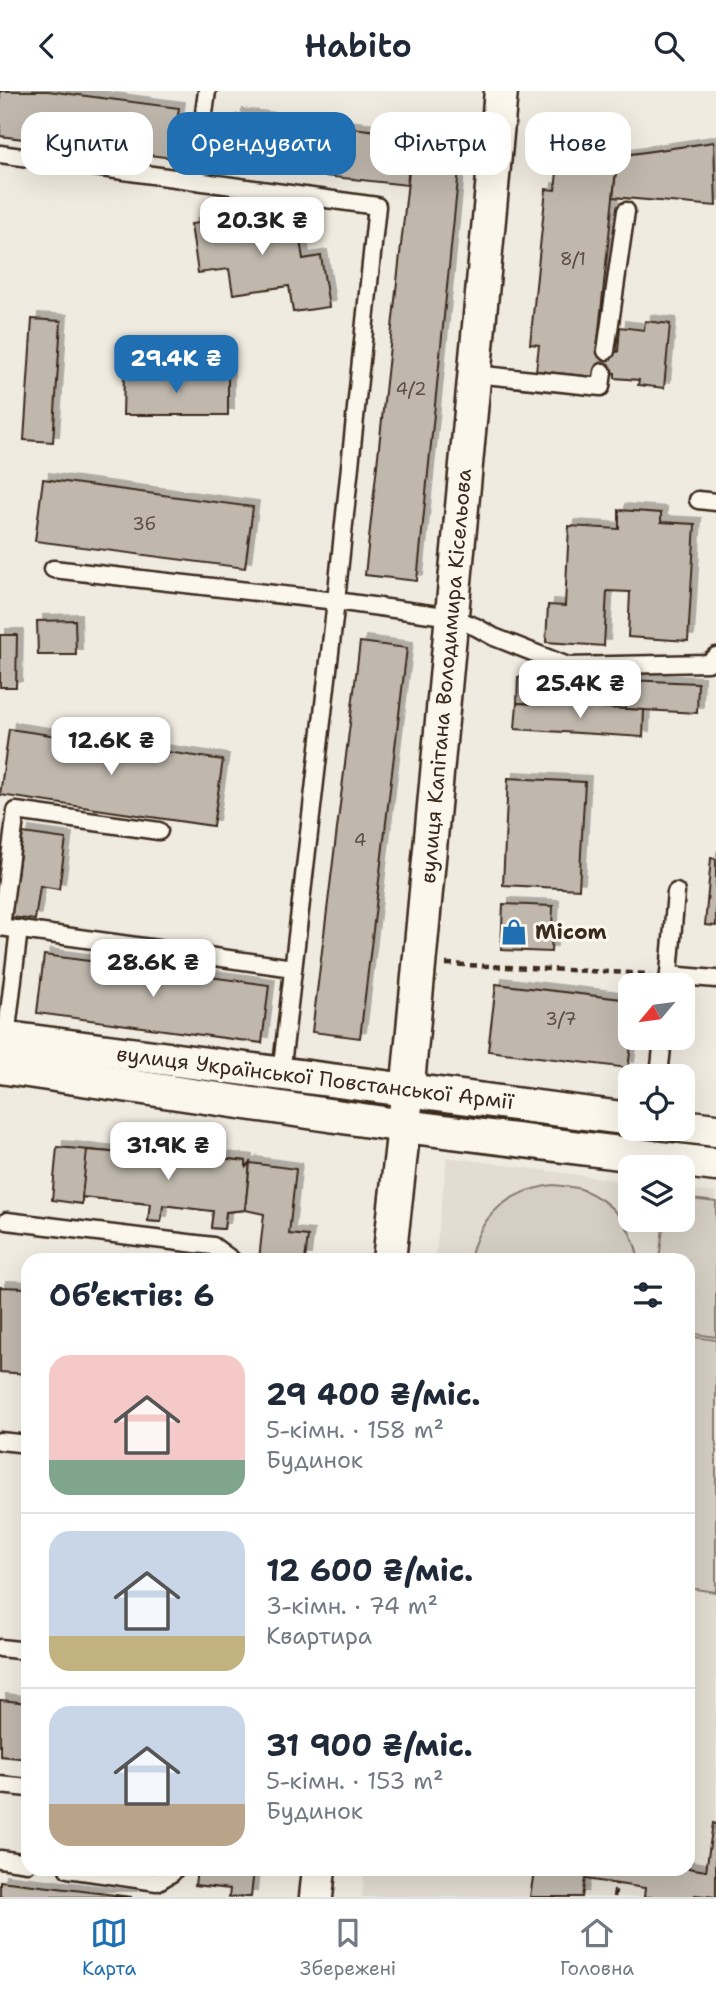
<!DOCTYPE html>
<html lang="uk">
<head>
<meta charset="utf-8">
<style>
	:root { --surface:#fff; --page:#f2f2f3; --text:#1f2937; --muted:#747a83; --line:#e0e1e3; --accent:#1f6fb2 }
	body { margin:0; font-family:"Shantell Sans",sans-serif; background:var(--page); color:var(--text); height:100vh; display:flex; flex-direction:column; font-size:26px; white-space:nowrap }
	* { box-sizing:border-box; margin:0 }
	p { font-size:23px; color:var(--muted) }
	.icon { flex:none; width:38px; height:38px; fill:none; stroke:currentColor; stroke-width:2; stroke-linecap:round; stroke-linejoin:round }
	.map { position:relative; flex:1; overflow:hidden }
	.drawer { position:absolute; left:21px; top:1162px; width:674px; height:623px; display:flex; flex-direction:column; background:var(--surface); border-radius:21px; box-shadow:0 7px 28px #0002 }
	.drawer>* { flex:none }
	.hud { position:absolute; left:21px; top:21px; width:676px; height:63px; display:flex; gap:14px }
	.needle { width:46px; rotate:241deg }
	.controls { position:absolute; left:618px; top:882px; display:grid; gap:14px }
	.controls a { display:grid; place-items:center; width:77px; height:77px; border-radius:14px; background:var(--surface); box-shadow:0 7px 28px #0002; font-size:35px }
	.price { position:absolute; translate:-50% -60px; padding:0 16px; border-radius:14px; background:#fff; color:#222; font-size:23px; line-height:46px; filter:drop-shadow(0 2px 4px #0008) }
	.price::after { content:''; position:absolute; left:50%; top:42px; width:21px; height:16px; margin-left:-10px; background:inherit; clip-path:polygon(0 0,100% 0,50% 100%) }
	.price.active { background:var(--accent); color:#fff }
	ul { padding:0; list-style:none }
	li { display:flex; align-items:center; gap:21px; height:175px; padding:0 28px }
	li+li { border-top:2px solid var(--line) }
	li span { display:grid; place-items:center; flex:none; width:196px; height:140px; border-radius:21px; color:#555 }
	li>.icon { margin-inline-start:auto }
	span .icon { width:84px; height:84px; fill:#fffc; stroke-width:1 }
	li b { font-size:30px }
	h2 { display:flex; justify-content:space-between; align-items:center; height:84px; padding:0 28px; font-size:30px }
	.pill { padding:0 24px; border-radius:21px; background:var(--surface); box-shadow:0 7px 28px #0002; font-size:24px; line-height:63px }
	.pill.active { background:var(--accent); color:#fff }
	header { display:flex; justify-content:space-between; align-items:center; height:91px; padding:0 28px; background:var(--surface); font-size:32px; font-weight:600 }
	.tab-bar { display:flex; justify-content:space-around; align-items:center; height:98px; border-top:2px solid var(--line); background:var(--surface); font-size:19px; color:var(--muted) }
	.tab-bar a { display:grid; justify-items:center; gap:4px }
	.tab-bar .active { color:var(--accent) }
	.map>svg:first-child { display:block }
	.built { fill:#e2dcd1 }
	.green { fill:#d5cec3; stroke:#887c70; stroke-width:2 }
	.building { fill:#c0b8ad; stroke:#3b2a1e; stroke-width:2; filter:url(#shadow) }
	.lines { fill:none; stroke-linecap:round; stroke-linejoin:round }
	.service-casing { stroke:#3b2a1e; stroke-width:21 }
	.minor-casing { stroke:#3b2a1e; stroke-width:37 }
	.path { stroke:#3b2a1e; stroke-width:4.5; stroke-dasharray:7 5; stroke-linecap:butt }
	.service { stroke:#fbf7ec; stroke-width:16 }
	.minor { stroke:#fbf7ec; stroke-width:32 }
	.labels { text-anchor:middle; stroke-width:6; stroke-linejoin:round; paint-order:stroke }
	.number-label { font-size:18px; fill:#5c4e42 }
	.street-label { font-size:21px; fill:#3b2a1e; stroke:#fbf7ec }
	.poi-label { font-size:21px; font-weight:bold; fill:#3b2a1e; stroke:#fbf7ec; text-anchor:start }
</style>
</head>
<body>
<header><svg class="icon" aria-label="back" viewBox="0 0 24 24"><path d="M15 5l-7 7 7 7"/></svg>Habito<svg class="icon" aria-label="search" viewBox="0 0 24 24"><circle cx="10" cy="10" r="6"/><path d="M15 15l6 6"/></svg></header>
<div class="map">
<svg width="716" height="1806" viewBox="0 0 716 1806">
	<defs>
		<filter id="shadow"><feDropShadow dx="6" dy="-6" stdDeviation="0" flood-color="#0004"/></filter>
	</defs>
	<rect width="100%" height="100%" fill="#f0ebe0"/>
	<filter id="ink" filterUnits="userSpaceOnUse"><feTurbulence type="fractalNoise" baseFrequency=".0143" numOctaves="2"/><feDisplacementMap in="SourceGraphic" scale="14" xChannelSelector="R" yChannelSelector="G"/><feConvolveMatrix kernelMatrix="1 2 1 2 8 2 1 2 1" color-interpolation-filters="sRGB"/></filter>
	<g filter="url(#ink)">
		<polygon class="built" points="447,1066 630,1091 630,1129 682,1129 683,1098 716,1102 716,1806 362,1806 365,1778 688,1778 688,1169 435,1169"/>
		<g class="green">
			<path d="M553,1094c9,1 19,1 28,4 33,13 51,37 58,71h-169c9,-45 38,-69 83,-75z"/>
			<polygon points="683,1107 716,1111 716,1246 688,1242 688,1169 659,1169 664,1129 682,1129"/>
			<polygon points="688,1245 716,1249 716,1501 688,1497"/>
		</g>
		<g class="building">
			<polygon points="0,0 48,0 179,17 172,67 0,45"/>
			<polygon points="236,24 412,44 407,94 231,75"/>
			<polygon points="413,44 462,49 417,490 365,484"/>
			<polygon points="714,51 716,115 613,106 618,65"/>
			<polygon points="558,72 616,78 597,259 618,261 620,236 644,239 645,230 670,233 664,297 638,294 639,289 615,287 615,282 595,280 595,286 536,280 539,254 530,253 546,98 555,99"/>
			<polygon points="295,118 303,168 321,165 329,216 293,221 289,195 233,203 229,178 198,182 191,133"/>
			<polygon points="32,228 61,230 53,351 24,349"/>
			<polygon points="124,283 228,283 228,324 123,324"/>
			<polygon points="43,388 253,416 245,477 35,450"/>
			<polygon points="619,419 661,422 661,431 695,433 688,550 628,546 630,501 607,500 604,555 546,551 548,514 565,515 569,435 619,438"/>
			<polygon points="75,529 76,564 38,564 37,530"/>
			<polygon points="0,544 17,544 16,596 0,596"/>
			<polygon points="360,551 407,557 360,947 312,941"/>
			<polygon points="518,586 567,590 565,615 517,612"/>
			<polygon points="627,589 698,592 697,622 626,618"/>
			<polygon points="517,612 644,619 643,646 515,638"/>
			<polygon points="9,638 223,669 213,735 0,704"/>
			<polygon points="508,687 585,691 579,798 503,794"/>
			<polygon points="23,742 66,748 59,798 40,795 35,829 11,826"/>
			<polygon points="711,767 716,768 716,835 705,834"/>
			<polygon points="503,813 553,815 551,861 501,859"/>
			<polygon points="44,864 269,894 262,952 37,922"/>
			<polygon points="496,893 630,909 630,947 632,947 628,977 488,960"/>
			<polygon points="57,1056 144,1064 144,1059 246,1070 246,1076 250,1072 245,1119 226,1121 224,1138 211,1137 213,1120 163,1114 161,1131 148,1130 150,1113 82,1106 82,1113 52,1109"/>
			<polygon points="87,1059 144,1064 144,1059 246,1070 246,1076 250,1072 245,1119 226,1121 224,1138 211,1137 213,1120 163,1114 161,1131 148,1130 150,1113 82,1106"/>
			<polygon points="250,1072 296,1078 289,1143 308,1145 305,1169 259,1169 264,1123 245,1119"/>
			<polygon points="0,1196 28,1197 28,1283 0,1281"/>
			<polygon points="0,1609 28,1612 28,1668 0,1665"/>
			<polygon points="713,1732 716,1733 716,1806 695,1804 694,1806 644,1806 645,1797 585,1788 582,1806 530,1806 534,1780 521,1778 688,1777 706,1780"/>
			<polygon points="197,1778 254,1778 251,1806 229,1806 230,1798 195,1794"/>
			<polygon points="0,1790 132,1806 0,1806"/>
		</g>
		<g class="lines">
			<g class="service-casing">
				<g id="service">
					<polyline points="0,63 377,115 336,510 281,983"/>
					<polyline points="195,89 207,0"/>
					<polyline points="606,260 626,120"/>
					<polyline points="475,283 601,296 603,281"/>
					<polyline points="698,409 716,411"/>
					<polyline points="53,478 336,510 452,526 476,536 494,546 568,575 708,572 716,565"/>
					<polyline points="0,836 293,877"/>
					<polyline points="1,836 16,720 159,740"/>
					<polyline points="669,884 716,888"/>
					<polyline points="668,894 676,801"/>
					<polyline points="6,947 19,838"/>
					<polyline points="659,985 663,947"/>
					<polyline points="7,1130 213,1155 232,1169"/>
					<polyline points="0,1350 28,1353"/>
					<polyline points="0,1557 28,1560"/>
					<polyline points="0,1694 28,1697"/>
					<polyline points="0,1768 28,1772"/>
					<polyline points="68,1778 157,1791 172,1782 175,1778"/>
				</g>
			</g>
			<g class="minor-casing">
				<g id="minor">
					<polyline points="0,946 630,1028"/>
					<polyline points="0,976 404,1035 716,1074"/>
					<polyline points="682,1035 716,1039"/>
					<polyline points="389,1169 404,1035 501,0"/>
					<polyline points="316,1806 319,1778"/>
				</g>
			</g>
			<g class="path">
				<polyline points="446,873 650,883"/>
				<polyline points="614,1806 616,1793"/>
			</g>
			<use href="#service" class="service"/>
			<use href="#minor" class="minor"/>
		</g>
	</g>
	<defs>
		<g id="shop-bare" transform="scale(2.1)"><path d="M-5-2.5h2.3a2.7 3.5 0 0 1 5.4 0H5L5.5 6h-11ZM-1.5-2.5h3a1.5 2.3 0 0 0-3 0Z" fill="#1f6fb2" stroke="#fbf7ec" stroke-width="2.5" paint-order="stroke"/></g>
	</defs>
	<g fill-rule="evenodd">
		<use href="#shop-bare" x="514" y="841"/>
	</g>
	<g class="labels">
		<g class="number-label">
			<text x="573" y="174">8/1</text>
			<text x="411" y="304">4/2</text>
			<text x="144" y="439">3б</text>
			<text x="360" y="755">4</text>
			<text x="561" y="934">3/7</text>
		</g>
		<g class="street-label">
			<text transform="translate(446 585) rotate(-85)" y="7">вулиця Капітана Володимира Кісельова</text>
			<text transform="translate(315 987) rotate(7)" y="7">вулиця Української Повстанської Армії</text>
		</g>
		<g class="poi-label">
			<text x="535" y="848">Micom</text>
		</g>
	</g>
</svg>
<div class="controls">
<a><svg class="needle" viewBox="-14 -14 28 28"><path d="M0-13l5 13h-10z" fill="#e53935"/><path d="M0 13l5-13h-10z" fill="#747a83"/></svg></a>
<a><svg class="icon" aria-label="locate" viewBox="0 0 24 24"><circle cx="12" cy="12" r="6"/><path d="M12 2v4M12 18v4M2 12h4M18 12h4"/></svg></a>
<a><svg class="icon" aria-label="layers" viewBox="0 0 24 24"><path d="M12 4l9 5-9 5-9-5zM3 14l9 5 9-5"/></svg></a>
</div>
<b class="price" style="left:262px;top:166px">20.3K ₴</b>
<b class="price active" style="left:176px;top:304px">29.4K ₴</b>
<b class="price" style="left:580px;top:629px">25.4K ₴</b>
<b class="price" style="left:111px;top:686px">12.6K ₴</b>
<b class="price" style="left:153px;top:908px">28.6K ₴</b>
<b class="price" style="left:168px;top:1091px">31.9K ₴</b>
<div class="hud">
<a class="pill">Купити</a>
<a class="pill active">Орендувати</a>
<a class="pill">Фільтри</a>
<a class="pill">Нове</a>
</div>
<section class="drawer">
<h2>Об’єктів: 6<svg class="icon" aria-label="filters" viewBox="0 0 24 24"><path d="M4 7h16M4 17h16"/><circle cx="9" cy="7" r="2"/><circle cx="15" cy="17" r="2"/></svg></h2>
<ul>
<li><span style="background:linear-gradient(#f6c9c9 75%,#7fa58c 0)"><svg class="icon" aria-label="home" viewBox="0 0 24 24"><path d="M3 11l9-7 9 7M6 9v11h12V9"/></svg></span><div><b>29 400 ₴/міс.</b><p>5-кімн. · 158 m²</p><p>Будинок</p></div></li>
<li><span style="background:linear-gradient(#c9d6e8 75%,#c2b280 0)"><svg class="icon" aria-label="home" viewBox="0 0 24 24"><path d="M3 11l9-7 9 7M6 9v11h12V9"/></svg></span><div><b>12 600 ₴/міс.</b><p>3-кімн. · 74 m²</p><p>Квартира</p></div></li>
<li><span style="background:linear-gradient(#c9d6e8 70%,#b9a48a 0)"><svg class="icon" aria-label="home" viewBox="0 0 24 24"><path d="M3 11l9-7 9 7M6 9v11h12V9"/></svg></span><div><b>31 900 ₴/міс.</b><p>5-кімн. · 153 m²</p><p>Будинок</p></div></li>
</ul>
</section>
</div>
<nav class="tab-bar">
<a class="active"><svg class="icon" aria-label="map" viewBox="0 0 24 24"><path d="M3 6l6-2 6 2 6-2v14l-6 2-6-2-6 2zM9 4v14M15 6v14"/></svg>Карта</a>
<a><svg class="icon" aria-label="saved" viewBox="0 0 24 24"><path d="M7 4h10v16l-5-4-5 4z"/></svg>Збережені</a>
<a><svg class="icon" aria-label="home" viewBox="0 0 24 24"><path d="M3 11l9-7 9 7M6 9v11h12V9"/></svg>Головна</a>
</nav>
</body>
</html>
